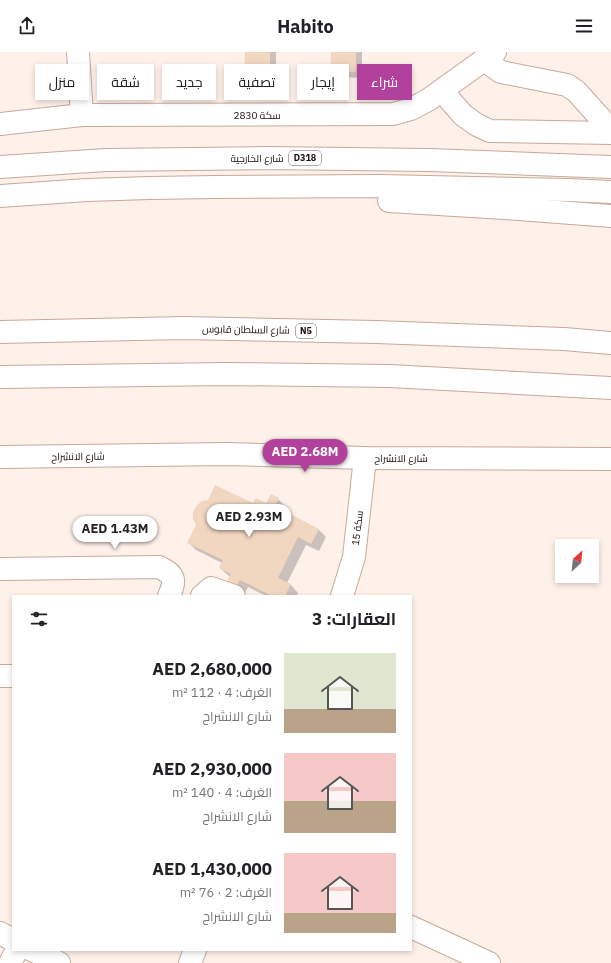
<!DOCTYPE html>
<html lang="ar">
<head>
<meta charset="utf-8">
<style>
	:root { --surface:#fff; --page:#f6f6f6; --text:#202124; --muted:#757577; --accent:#b2419d }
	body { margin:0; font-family:"IBM Plex Sans",Cairo,sans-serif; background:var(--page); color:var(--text); direction:rtl; height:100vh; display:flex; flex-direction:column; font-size:15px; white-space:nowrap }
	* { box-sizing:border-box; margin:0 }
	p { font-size:13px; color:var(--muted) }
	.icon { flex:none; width:22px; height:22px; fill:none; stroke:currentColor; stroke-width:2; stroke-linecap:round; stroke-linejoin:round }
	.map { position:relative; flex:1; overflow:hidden; direction:ltr }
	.panel { position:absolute; left:12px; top:543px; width:400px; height:356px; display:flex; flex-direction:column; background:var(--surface); border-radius:0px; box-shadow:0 2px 6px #0003; direction:rtl }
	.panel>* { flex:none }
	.top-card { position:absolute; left:12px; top:12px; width:400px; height:36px; direction:rtl; display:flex; gap:8px }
	.needle { width:26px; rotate:27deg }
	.controls { position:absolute; left:555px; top:487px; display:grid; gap:8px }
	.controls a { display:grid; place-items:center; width:44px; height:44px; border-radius:0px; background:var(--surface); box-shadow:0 2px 6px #0003; font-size:20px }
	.price { position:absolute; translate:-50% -34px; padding:0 9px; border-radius:14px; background:#fff; color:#222; font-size:13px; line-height:26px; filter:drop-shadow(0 1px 2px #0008) }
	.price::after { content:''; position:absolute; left:50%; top:24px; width:12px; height:9px; margin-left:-6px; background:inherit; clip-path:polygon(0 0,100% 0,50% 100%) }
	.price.active { background:var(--accent); color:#fff }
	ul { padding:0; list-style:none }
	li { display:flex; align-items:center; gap:12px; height:100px; padding:0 16px }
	li span { display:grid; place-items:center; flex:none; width:112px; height:80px; border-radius:0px; color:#555 }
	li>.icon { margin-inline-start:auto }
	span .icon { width:48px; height:48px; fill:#fffc; stroke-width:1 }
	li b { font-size:17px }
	h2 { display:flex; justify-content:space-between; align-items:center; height:48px; padding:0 16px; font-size:17px }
	.chip { padding:0 14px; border-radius:0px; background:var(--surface); box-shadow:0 2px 6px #0003; font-size:14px; line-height:36px }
	.chip.active { background:var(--accent); color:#fff }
	header { display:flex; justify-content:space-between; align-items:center; height:52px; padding:0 16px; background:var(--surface); font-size:18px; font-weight:700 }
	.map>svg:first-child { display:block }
	.shadow { fill:#0003 }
	.building { fill:#f1d6c0 }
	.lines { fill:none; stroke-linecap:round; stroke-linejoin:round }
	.minor-casing { stroke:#c7a899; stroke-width:24 }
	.major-casing { stroke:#c7a899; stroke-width:24 }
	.highway-casing { stroke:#c7a899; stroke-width:24 }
	.minor { stroke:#fff; stroke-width:22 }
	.major { stroke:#fff; stroke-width:22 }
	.highway { stroke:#fff; stroke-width:22 }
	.labels { text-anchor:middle; stroke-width:4; stroke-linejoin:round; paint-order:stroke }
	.shield { fill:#fff; stroke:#5e5653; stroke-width:1 }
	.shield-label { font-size:9px; font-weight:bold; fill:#190e09 }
	.street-label { font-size:10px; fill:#190e09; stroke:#fff }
</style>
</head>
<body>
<header><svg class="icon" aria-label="menu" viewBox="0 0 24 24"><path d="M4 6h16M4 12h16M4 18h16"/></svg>Habito<svg class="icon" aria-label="share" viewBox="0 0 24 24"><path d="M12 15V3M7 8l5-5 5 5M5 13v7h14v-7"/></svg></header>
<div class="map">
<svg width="611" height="911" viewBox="0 0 611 911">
	<rect width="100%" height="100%" fill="#fef1ea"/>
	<g class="shadow">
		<polygon points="246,0 276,0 276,26 251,25 245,19"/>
		<polygon points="332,0 362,0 362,26 337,25 331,19"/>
		<polygon points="278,447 286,455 283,460 318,477 326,485 319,499 306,493 287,531 291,533 298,541 297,544 266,544 248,535 245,541 236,537 228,529 230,525 220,516 222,511 196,498 188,490 197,473 253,453 267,452"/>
	</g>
	<g class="building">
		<polygon points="245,0 270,0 270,20 244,19"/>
		<polygon points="331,0 356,0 356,20 330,20"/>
		<polygon points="215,433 253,451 256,446 266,451 271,442 279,446 275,454 319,477 311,492 298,485 278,526 291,532 285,544 272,544 240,528 236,534 227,529 231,522 219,516 223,508 187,491 196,473 193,467 193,460 197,453 202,449 208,448"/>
	</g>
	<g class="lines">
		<g class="minor-casing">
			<g id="minor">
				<polyline points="78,0 82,63"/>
				<polyline points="484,8 501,20 567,33 576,39 611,78"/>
				<polyline points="442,39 463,63 477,73 490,79 611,81"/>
				<polyline points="0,72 82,63 393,62 411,57 428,48 495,0"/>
				<polyline points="0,405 226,402 365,406 611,407"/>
				<path d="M0,517l159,-2c16,8 17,12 10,29"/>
				<polyline points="202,544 211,536 234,544"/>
				<polyline points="342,544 354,505 365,406"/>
				<polyline points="0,624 13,624"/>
				<polyline points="411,875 489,911"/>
				<polyline points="0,881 13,888"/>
				<polyline points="32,898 59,911"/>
				<polyline points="10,911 17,898"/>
				<polyline points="190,911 195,898"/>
			</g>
		</g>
		<g class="major-casing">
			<g id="major">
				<polyline points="0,115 106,108 267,106 430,108 611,115"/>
				<polyline points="0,144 87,138 149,136 215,135 380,134 568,138 611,140"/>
				<polyline points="389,149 504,156 611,164"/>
			</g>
		</g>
		<g class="highway-casing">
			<g id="highway">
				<polyline points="0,280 184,276 376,280 564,287 611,291"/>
				<polyline points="0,325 225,322 390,324 611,336"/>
			</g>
		</g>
		<use href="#minor" class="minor"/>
		<use href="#major" class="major"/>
		<use href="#highway" class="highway"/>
	</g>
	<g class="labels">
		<g class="shield">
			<rect x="289" y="99" width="32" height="14" rx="3"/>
			<rect x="296" y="272" width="20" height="14" rx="3"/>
		</g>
		<g class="shield-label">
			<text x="305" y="109">D318</text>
			<text x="306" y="282">N5</text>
		</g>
		<g class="street-label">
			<text x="257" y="67">سكة 2830</text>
			<text x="257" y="110">شارع الخارجية</text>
			<text transform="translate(246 277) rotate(1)" y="4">شارع السلطان قابوس</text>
			<text transform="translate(78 404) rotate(-1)" y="4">شارع الانشراح</text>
			<text x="401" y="410">شارع الانشراح</text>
			<text transform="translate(357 476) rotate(-83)" y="4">سكة 15</text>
		</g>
	</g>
</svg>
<div class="controls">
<a><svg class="needle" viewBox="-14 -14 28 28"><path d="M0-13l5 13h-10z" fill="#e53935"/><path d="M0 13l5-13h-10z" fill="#757577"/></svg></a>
</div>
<b class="price active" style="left:305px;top:421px">AED 2.68M</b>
<b class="price" style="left:249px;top:486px">AED 2.93M</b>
<b class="price" style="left:115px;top:498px">AED 1.43M</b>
<div class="top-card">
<a class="chip active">شراء</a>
<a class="chip">إيجار</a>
<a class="chip">تصفية</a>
<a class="chip">جديد</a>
<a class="chip">شقة</a>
<a class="chip">منزل</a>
</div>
<section class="panel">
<h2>العقارات: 3<svg class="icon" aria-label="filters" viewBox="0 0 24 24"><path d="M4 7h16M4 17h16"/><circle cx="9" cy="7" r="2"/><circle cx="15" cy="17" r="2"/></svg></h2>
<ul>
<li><span style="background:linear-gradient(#dfe7d0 70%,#b9a48a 0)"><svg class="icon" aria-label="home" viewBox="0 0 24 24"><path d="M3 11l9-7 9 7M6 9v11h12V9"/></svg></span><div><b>AED 2,680,000</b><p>الغرف: 4 · 112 m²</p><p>شارع الانشراح</p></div></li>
<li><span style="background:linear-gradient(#f6c9c9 60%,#b9a48a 0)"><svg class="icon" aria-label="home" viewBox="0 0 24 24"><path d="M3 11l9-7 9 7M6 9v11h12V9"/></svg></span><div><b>AED 2,930,000</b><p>الغرف: 4 · 140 m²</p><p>شارع الانشراح</p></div></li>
<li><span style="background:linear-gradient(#f6c9c9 75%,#b9a48a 0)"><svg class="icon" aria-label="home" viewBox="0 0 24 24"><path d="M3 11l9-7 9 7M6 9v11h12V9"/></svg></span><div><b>AED 1,430,000</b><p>الغرف: 2 · 76 m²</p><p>شارع الانشراح</p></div></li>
</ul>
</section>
</div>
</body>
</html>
